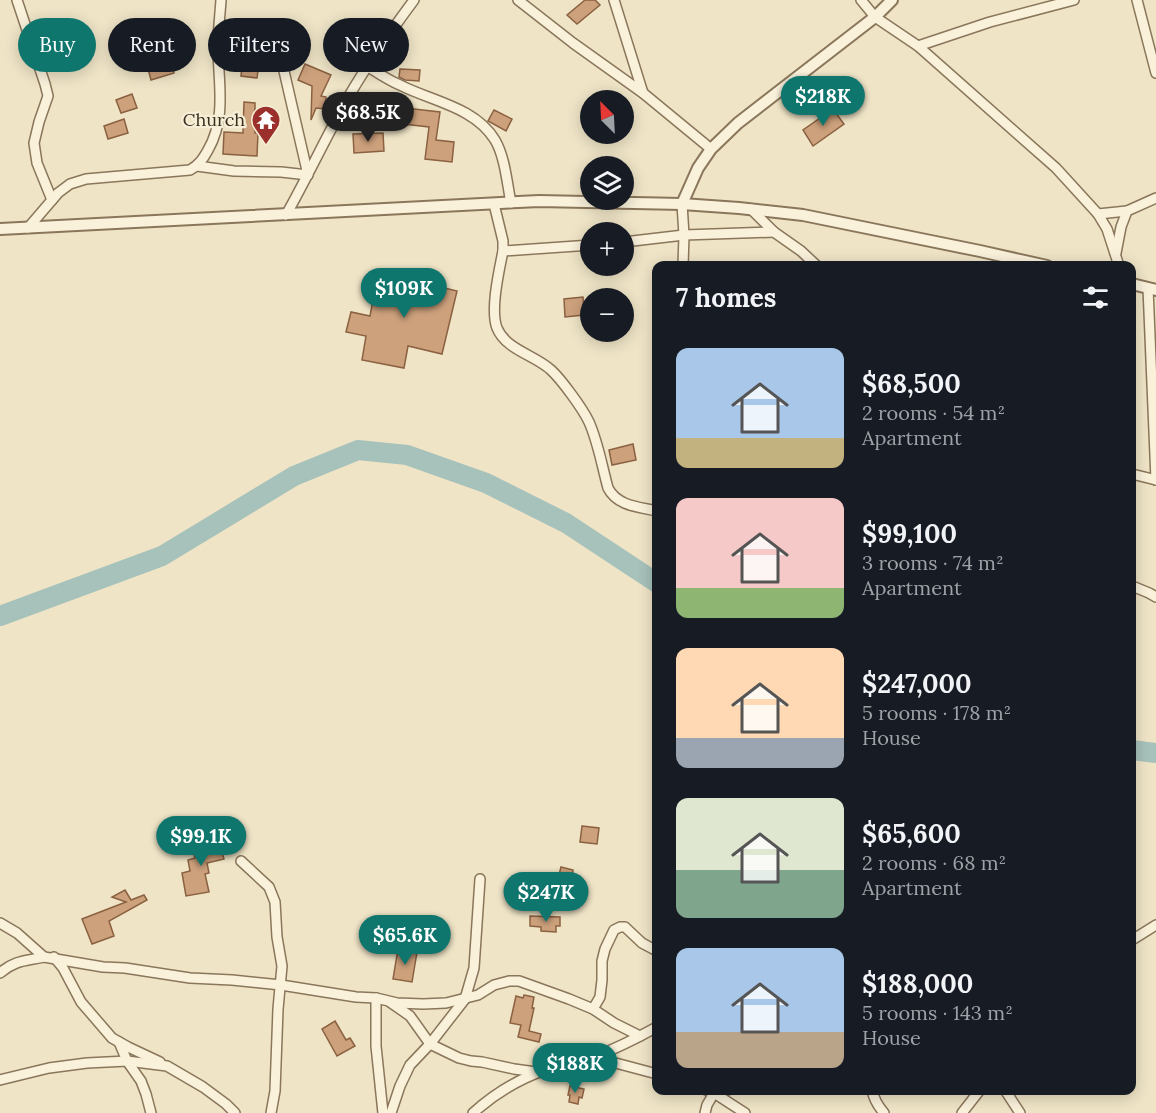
<!DOCTYPE html>
<html lang="en">
<head>
<meta charset="utf-8">
<style>
	:root { --surface:#171b24; --page:#20242c; --text:#f1f3f6; --muted:#9ea1a6; --accent:#0f766e }
	body { margin:0; font-family:Lora,serif; background:var(--page); color:var(--text); height:100vh; display:flex; flex-direction:column; font-size:22px; white-space:nowrap }
	* { box-sizing:border-box; margin:0 }
	p { font-size:20px; color:var(--muted) }
	.icon { flex:none; width:33px; height:33px; fill:none; stroke:currentColor; stroke-width:2; stroke-linecap:round; stroke-linejoin:round }
	.map { position:relative; flex:1; overflow:hidden }
	.details { position:absolute; left:652px; top:261px; width:484px; height:834px; display:flex; flex-direction:column; background:var(--surface); border-radius:12px; box-shadow:0 3px 15px #0003 }
	.details>* { flex:none }
	.top-card { position:absolute; left:18px; top:18px; width:544px; height:54px; display:flex; gap:12px }
	.needle { width:39px; rotate:336deg }
	.controls { position:absolute; left:580px; top:90px; display:grid; gap:12px }
	.controls a { display:grid; place-items:center; width:54px; height:54px; border-radius:50%; background:var(--surface); box-shadow:0 3px 15px #0003; font-size:30px }
	.price { position:absolute; translate:-50% -51px; padding:0 14px; border-radius:21px; background:var(--accent); color:#fff; font-size:20px; line-height:39px; filter:drop-shadow(0 2px 3px #0008) }
	.price::after { content:''; position:absolute; left:50%; top:36px; width:18px; height:14px; margin-left:-9px; background:inherit; clip-path:polygon(0 0,100% 0,50% 100%) }
	.price.on { background:#222; color:#fff }
	ul { padding:0; list-style:none }
	li { display:flex; align-items:center; gap:18px; height:150px; padding:0 24px }
	li span { display:grid; place-items:center; flex:none; width:168px; height:120px; border-radius:12px; color:#555 }
	li>.icon { margin-inline-start:auto }
	span .icon { width:72px; height:72px; fill:#fffc; stroke-width:1 }
	li b { font-size:26px }
	h2 { display:flex; justify-content:space-between; align-items:center; height:72px; padding:0 24px; font-size:26px }
	.tag { padding:0 21px; border-radius:27px; background:var(--surface); box-shadow:0 3px 15px #0003; font-size:21px; line-height:54px }
	.tag.on { background:var(--accent); color:#fff }
	.map>svg:first-child { display:block }
	.lines { fill:none; stroke-linecap:round; stroke-linejoin:round }
	.river { stroke:#a7c2bb; stroke-width:20 }
	.building { fill:#cda17c; stroke:#8a6141; stroke-width:1.5 }
	.minor-casing { stroke:#8a765b; stroke-width:12 }
	.tertiary-casing { stroke:#8a765b; stroke-width:14 }
	.minor { stroke:#f9f1da; stroke-width:9 }
	.tertiary { stroke:#f9f1da; stroke-width:10 }
	.labels { text-anchor:middle; stroke-width:4.5; stroke-linejoin:round; paint-order:stroke }
	.poi-label { font-size:18px; fill:#3a2e1f; stroke:#f6eed6; text-anchor:end }
</style>
</head>
<body>
<div class="map">
<svg width="1156" height="1113" viewBox="0 0 1156 1113">
	<rect width="100%" height="100%" fill="#efe4c6"/>
	<g class="lines">
		<g class="river">
			<polyline points="0,616 162,556 294,476 358,450 407,455 486,483 566,523 657,583"/>
			<polyline points="1132,750 1156,753"/>
		</g>
	</g>
	<g class="building">
		<polygon points="585,0 595,0 600,5 577,24 567,15"/>
		<polygon points="243,54 260,56 257,78 241,76"/>
		<polygon points="170,59 174,73 151,80 147,65"/>
		<polygon points="305,64 331,75 321,96 326,97 325,109 316,108 311,120 312,86 298,80"/>
		<polygon points="400,69 420,70 419,81 405,80 399,77"/>
		<polygon points="132,94 137,108 121,113 116,100"/>
		<polygon points="244,102 255,103 255,133 258,133 257,156 223,154 224,132 243,133"/>
		<polygon points="405,108 440,112 436,140 454,142 452,162 425,159 429,127 403,124"/>
		<polygon points="833,109 844,124 813,146 803,130"/>
		<polygon points="494,110 512,119 506,131 488,121"/>
		<polygon points="124,119 128,133 108,139 104,126"/>
		<polygon points="383,133 384,151 354,153 353,134"/>
		<polygon points="378,272 420,279 420,282 457,291 442,354 408,346 404,368 362,360 366,336 346,332 351,312 370,316"/>
		<polygon points="583,297 584,315 565,317 564,299"/>
		<polygon points="633,444 636,460 612,465 609,450"/>
		<polygon points="582,826 599,828 597,844 580,842"/>
		<polygon points="218,839 224,859 207,863 209,873 205,874 209,892 186,896 182,873 190,871 188,860 195,858 192,846"/>
		<polygon points="561,867 573,870 572,877 574,878 572,891 555,888 558,874 559,875"/>
		<polygon points="125,890 131,900 144,895 147,900 109,921 114,936 92,944 82,919 126,902 112,897"/>
		<polygon points="530,916 560,917 560,926 556,926 556,932 541,931 541,927 530,926"/>
		<polygon points="398,949 417,952 412,982 393,979"/>
		<polygon points="524,995 534,997 532,1008 534,1008 529,1031 541,1034 539,1042 518,1037 521,1025 510,1023 516,996 523,998"/>
		<polygon points="335,1021 346,1040 350,1038 355,1046 337,1056 322,1029"/>
		<polygon points="570,1086 584,1089 582,1098 579,1097 578,1104 569,1102 570,1095 568,1095"/>
	</g>
	<g class="lines">
		<g class="minor-casing">
			<g id="minor">
				<polyline points="17,0 45,84 48,96 39,122 34,143 37,163 52,200"/>
				<polyline points="518,0 573,43 643,93 711,149"/>
				<polyline points="614,0 643,93"/>
				<polyline points="861,0 875,17 918,46 1056,168 1098,214 1107,229 1119,266"/>
				<polyline points="1137,0 1156,73"/>
				<polyline points="918,46 990,22 1074,0"/>
				<path d="M367,66c11,7 21,14 33,19 31,16 75,22 95,55 10,17 12,43 16,63"/>
				<polyline points="197,166 234,171 281,172 308,175 281,58 275,47 263,43 218,46"/>
				<path d="M494,204l9,37v10c-4,20 -13,59 -6,77 9,22 38,27 54,42 10,9 32,39 38,52 9,20 13,44 19,66 9,18 31,19 49,23"/>
				<polyline points="682,204 684,235 683,266"/>
				<polyline points="751,209 774,232 801,251 817,266"/>
				<polyline points="1098,214 1127,211"/>
				<path d="M286,215c22,-39 41,-80 63,-119 19,-33 42,-65 65,-96"/>
				<path d="M28,228l30,-35 12,-9 16,-5 104,-9c9,-5 13,-11 18,-20 19,-33 10,-68 10,-104 0,-15 2,-31 3,-46"/>
				<polyline points="624,242 684,235 774,232"/>
				<polyline points="503,251 591,245"/>
				<polyline points="1116,253 1121,227 1127,211 1156,198"/>
				<polyline points="1148,288 1156,480"/>
				<polyline points="1132,474 1156,480"/>
				<polyline points="1132,586 1149,593 1156,597"/>
				<polyline points="241,861 269,887 275,902 277,937 282,966 278,1009 275,1091 271,1113"/>
				<polyline points="0,923 17,933 44,957 103,967 125,968 190,978 232,980 281,985 356,997 376,998 397,1003 423,1004 446,1003 478,995 494,985 509,981 519,981 569,999 593,1009 614,1023 640,1036"/>
				<polyline points="1132,940 1156,925"/>
				<polyline points="54,957 63,968 81,1002 112,1038 128,1047 160,1062"/>
				<path d="M0,973c15,-13 26,-12 44,-16"/>
				<polyline points="376,998 376,1046 383,1113"/>
				<polyline points="390,1002 410,1016 430,1044 459,1058 471,1061 482,1062 514,1069 536,1072"/>
				<polyline points="593,1009 600,997 602,980 602,961 605,949 614,930 620,927 625,927 642,943 657,951"/>
				<polyline points="119,1042 127,1061 141,1081 146,1094 151,1113"/>
				<polyline points="593,1057 657,1074"/>
				<polyline points="0,1080 49,1068 87,1063 127,1061 167,1066 203,1087 226,1104 235,1113"/>
				<polyline points="706,1090 714,1093 745,1113"/>
				<path d="M872,1090c2,10 6,16 12,23"/>
				<polyline points="1005,1090 1020,1113"/>
				<polyline points="391,1113 400,1086 410,1065 430,1044 465,999 474,968 480,879"/>
				<path d="M473,1113c20,-18 46,-34 72,-43 16,-5 33,-7 49,-13 21,-8 43,-19 63,-30"/>
				<polyline points="705,1113 707,1105 714,1093 728,1090"/>
				<polyline points="962,1113 980,1090"/>
			</g>
		</g>
		<g class="tertiary-casing">
			<g id="tertiary">
				<polyline points="682,204 698,168 711,149 738,123 875,17 892,0"/>
				<polyline points="0,229 539,201 682,204 739,208 803,215 980,251 1047,266"/>
				<polyline points="1132,284 1156,290"/>
			</g>
		</g>
		<use href="#minor" class="minor"/>
		<use href="#tertiary" class="tertiary"/>
	</g>
	<defs>
		<g id="temple-pin" transform="scale(1.5)"><path d="M0 17L-7.5 6A9.5 9.5 0 1 1 7.5 6Z" fill="#9a2f2b" stroke="#f6eed6"/><path d="M0-6L5-2H3V0L6.5 2.5H4V6H1.5V3h-3V6H-4V2.5H-6.5L-3 0V-2H-5Z" fill="#fff"/></g>
	</defs>
	<g fill-rule="evenodd">
		<use href="#temple-pin" x="266" y="120"/>
	</g>
	<g class="labels">
		<g class="poi-label">
			<text x="245" y="126">Church</text>
		</g>
	</g>
</svg>
<div class="controls">
<a><svg class="needle" viewBox="-14 -14 28 28"><path d="M0-13l5 13h-10z" fill="#e53935"/><path d="M0 13l5-13h-10z" fill="#9ea1a6"/></svg></a>
<a><svg class="icon" aria-label="layers" viewBox="0 0 24 24"><path d="M12 4l9 5-9 5-9-5zM3 14l9 5 9-5"/></svg></a>
<a>+</a>
<a>−</a>
</div>
<b class="price" style="left:823px;top:127px">$218K</b>
<b class="price on" style="left:368px;top:143px">$68.5K</b>
<b class="price" style="left:404px;top:319px">$109K</b>
<b class="price" style="left:201px;top:867px">$99.1K</b>
<b class="price" style="left:546px;top:923px">$247K</b>
<b class="price" style="left:405px;top:966px">$65.6K</b>
<b class="price" style="left:575px;top:1094px">$188K</b>
<div class="top-card">
<a class="tag on">Buy</a>
<a class="tag">Rent</a>
<a class="tag">Filters</a>
<a class="tag">New</a>
</div>
<section class="details">
<h2>7 homes<svg class="icon" aria-label="filters" viewBox="0 0 24 24"><path d="M4 7h16M4 17h16"/><circle cx="9" cy="7" r="2"/><circle cx="15" cy="17" r="2"/></svg></h2>
<ul>
<li><span style="background:linear-gradient(#a9c7e8 75%,#c2b280 0)"><svg class="icon" aria-label="home" viewBox="0 0 24 24"><path d="M3 11l9-7 9 7M6 9v11h12V9"/></svg></span><div><b>$68,500</b><p>2 rooms · 54 m²</p><p>Apartment</p></div></li>
<li><span style="background:linear-gradient(#f6c9c9 75%,#8fb573 0)"><svg class="icon" aria-label="home" viewBox="0 0 24 24"><path d="M3 11l9-7 9 7M6 9v11h12V9"/></svg></span><div><b>$99,100</b><p>3 rooms · 74 m²</p><p>Apartment</p></div></li>
<li><span style="background:linear-gradient(#ffd9b3 75%,#9aa5b1 0)"><svg class="icon" aria-label="home" viewBox="0 0 24 24"><path d="M3 11l9-7 9 7M6 9v11h12V9"/></svg></span><div><b>$247,000</b><p>5 rooms · 178 m²</p><p>House</p></div></li>
<li><span style="background:linear-gradient(#dfe7d0 60%,#7fa58c 0)"><svg class="icon" aria-label="home" viewBox="0 0 24 24"><path d="M3 11l9-7 9 7M6 9v11h12V9"/></svg></span><div><b>$65,600</b><p>2 rooms · 68 m²</p><p>Apartment</p></div></li>
<li><span style="background:linear-gradient(#a9c7e8 70%,#b9a48a 0)"><svg class="icon" aria-label="home" viewBox="0 0 24 24"><path d="M3 11l9-7 9 7M6 9v11h12V9"/></svg></span><div><b>$188,000</b><p>5 rooms · 143 m²</p><p>House</p></div></li>
</ul>
</section>
</div>
</body>
</html>
